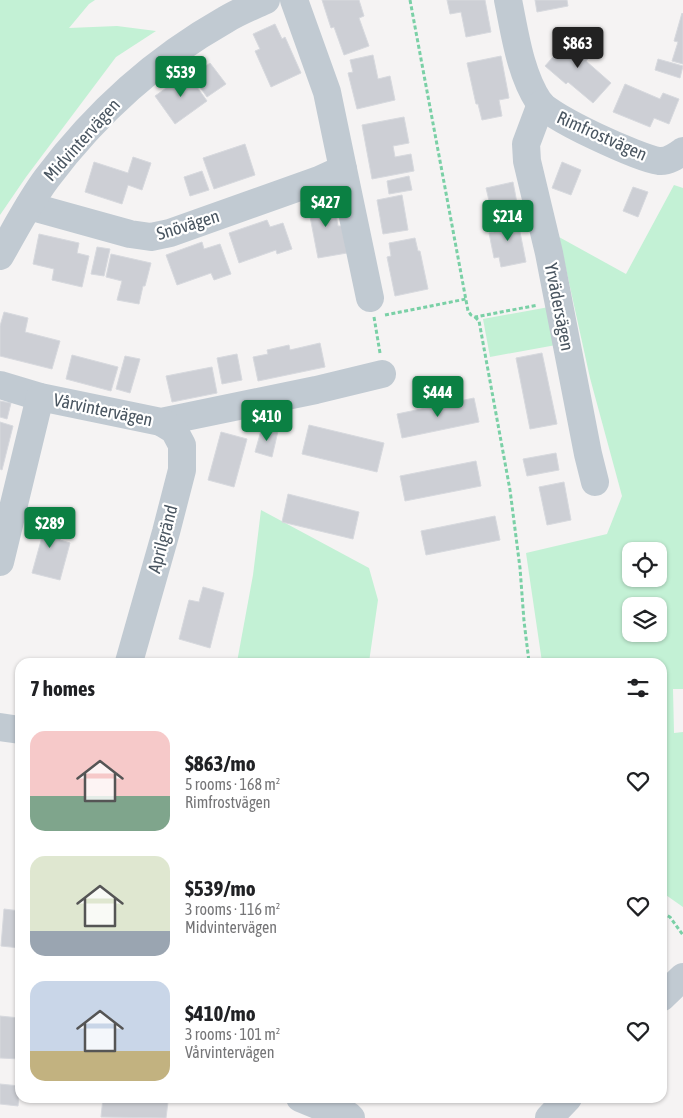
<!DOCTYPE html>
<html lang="en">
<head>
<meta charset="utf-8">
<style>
	:root { --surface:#fff; --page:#f2f2f2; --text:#202124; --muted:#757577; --accent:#0b8043 }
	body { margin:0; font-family:"Asap Condensed",sans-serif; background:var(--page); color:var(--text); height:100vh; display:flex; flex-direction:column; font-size:19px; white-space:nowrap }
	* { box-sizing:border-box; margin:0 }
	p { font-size:16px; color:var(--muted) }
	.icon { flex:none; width:28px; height:28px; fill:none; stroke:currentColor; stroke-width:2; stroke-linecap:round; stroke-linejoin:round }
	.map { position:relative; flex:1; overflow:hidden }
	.side { position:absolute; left:15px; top:658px; width:652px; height:445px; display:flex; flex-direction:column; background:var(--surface); border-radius:15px; box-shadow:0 1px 4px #0004 }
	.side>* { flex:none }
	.buttons { position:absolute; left:622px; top:542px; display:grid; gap:10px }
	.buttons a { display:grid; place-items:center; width:45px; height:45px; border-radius:10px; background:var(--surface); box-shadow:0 1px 4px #0004; font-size:25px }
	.price { position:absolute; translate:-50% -42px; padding:0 11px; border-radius:5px; background:var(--accent); color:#fff; font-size:16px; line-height:32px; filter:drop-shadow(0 1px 2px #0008) }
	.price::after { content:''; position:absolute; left:50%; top:30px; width:15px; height:11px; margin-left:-8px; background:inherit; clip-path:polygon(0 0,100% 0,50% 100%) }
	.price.current { background:#222; color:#fff }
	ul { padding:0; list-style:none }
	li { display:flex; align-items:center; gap:15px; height:125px; padding:0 15px }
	li span { display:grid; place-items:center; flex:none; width:140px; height:100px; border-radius:15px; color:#555 }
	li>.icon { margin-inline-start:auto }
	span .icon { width:60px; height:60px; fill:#fffc; stroke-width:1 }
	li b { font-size:21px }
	h2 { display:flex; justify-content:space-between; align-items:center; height:60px; padding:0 15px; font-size:21px }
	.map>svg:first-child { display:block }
	.green { fill:#c3f1d5; fill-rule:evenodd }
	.building { fill:#cdcfd5; stroke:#d7d9de }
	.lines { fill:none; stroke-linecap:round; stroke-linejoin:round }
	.path { stroke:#7ad0a6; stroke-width:3; stroke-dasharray:4 2.5; stroke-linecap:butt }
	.minor { stroke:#c1cad2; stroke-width:28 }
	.labels { text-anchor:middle; stroke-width:4.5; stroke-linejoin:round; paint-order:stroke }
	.street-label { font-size:18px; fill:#4a5661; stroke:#fff }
</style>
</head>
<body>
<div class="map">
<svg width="683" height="1118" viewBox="0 0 683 1118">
	<rect width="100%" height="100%" fill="#f5f3f3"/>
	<g class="green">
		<polygon points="0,0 95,0 89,4 69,28 117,26 156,31 116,57 26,177 0,215"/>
		<path d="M674,185l9,3v501h-10l1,44 9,-1v175l-20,-14 -1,-231h-120l-16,-109 81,-19 15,-38 -32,-118 -31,-141 67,37zM631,551h28v28h-28zM631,606h28v28h-28z"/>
		<polygon points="549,307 556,345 490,357 483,319"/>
		<polygon points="261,510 369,568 378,600 369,662 237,662 253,575"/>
	</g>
	<g class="building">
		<polygon points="322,0 359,0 364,16 359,18 369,46 344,55 334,27 331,28"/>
		<polygon points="447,0 485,0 491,32 466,37 461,12 450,14"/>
		<polygon points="535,0 567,0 568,6 537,12"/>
		<polygon points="682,13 683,14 683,64 672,61 678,42 674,41"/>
		<polygon points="275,24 282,39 285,37 301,73 271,87 255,51 260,49 253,34"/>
		<polygon points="574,33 595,51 586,61 611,83 593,103 568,82 566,84 545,66"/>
		<polygon points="373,55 378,79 390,76 395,100 357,109 348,73 353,72 350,60"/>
		<polygon points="501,56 509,98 499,100 502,116 482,120 478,104 476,104 467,63"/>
		<polygon points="658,59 683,66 680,78 655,70"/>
		<polygon points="210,63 226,84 207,97 192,76"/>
		<polygon points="187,73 207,101 175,124 155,96"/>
		<polygon points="625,84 660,99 663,93 679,99 669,124 654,118 650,127 613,112"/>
		<polygon points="404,117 409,143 393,146 395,157 411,154 414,171 372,179 362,125"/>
		<polygon points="245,144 255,175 214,189 203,158"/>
		<polygon points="133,157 151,163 142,190 128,185 122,204 85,192 94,162 128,173"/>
		<polygon points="562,162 581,170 571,195 552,188"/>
		<polygon points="202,171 209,190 190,196 184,177"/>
		<polygon points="409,176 412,190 389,194 387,181"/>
		<polygon points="513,182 517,203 491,209 486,188"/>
		<polygon points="633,187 648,192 638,217 623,211"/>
		<polygon points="402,195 408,230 383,234 377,200"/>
		<polygon points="333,196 338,226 342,226 347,253 318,258 307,201"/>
		<polygon points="517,217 526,262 501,267 499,257 494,258 489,233 494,232 492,222"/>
		<polygon points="267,220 270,227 283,223 292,249 277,254 276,250 239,263 229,233"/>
		<polygon points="39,234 79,243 77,253 89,256 82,287 52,280 54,269 33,264"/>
		<polygon points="415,238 418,251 420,251 428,289 395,296 387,257 391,256 389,243"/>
		<polygon points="202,242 204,249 220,244 231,274 214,280 211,273 177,285 166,255"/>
		<polygon points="97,247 110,249 104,276 91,274"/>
		<polygon points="111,254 151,263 145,286 143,286 139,304 117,300 122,281 106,277"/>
		<polygon points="4,312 28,318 25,332 60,341 52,369 0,356 0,326"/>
		<polygon points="320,343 325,367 258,381 253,357 268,354 267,350 289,345 290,350"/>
		<polygon points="542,353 557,424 530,429 516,358"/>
		<polygon points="237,354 242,380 222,384 217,358"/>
		<polygon points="72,355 118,367 111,391 66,379"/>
		<polygon points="125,356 140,359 130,393 116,389"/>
		<polygon points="212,367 217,393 172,402 166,376"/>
		<polygon points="474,398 479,422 402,438 397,414"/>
		<polygon points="0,401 11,403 7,419 0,417"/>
		<polygon points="0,422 13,426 2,470 0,469"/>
		<polygon points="309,425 384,443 377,472 302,454"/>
		<polygon points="262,427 278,431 272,457 255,452"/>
		<polygon points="221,432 247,439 234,487 208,480"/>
		<polygon points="556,453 559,470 527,476 523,459"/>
		<polygon points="476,461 481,486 405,501 400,476"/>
		<polygon points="564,482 571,520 547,525 539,487"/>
		<polygon points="288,494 359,512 353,539 282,522"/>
		<polygon points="495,516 500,540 426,555 421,531"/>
		<polygon points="38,517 65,524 60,540 70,543 60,580 32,573 42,537 33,535"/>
		<polygon points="203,587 224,593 210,648 179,639 189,600 199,602"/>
		<polygon points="4,909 20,911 20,948 1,946"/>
		<polygon points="0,1016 20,1018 20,1059 0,1058"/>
		<polygon points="0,1084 20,1086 18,1106 0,1104"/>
		<polygon points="103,1098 123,1098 168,1102 166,1118 101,1117"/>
	</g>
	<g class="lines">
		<g class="path">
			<polyline points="410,0 468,311 471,315 475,317 538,305"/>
			<polyline points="385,315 466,299"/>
			<polyline points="374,317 380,353"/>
			<polyline points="475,317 479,321 510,490 520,568 524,621 529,662"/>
			<polyline points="662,913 670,917 683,935"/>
		</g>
		<g class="minor">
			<path d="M508,0c7,34 12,73 31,102 11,16 100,56 120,59 9,1 17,-5 24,-10"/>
			<polyline points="541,104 526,144 527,161 549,253 588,454 595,482"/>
			<polyline points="343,169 370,298"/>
			<polyline points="29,206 130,234 151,237 170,233 319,180 343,169 327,92 294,0"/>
			<path d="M0,256c15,-26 29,-54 47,-78 48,-64 109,-119 178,-158 13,-8 28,-14 41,-20"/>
			<polyline points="0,385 40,397 161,422 316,390 382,374"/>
			<polyline points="0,562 40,397"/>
			<polyline points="129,662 166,532 182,470 182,445 174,430 161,422"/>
			<polyline points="0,727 20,730"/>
			<polyline points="662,997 683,977"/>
			<polyline points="300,1098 329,1110 348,1115 351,1118"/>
			<polyline points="549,1118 568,1098"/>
		</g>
	</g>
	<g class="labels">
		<g class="street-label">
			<text transform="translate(602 136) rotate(24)" y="6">Rimfrostvägen</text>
			<text transform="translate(82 140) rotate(-48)" y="6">Midvintervägen</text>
			<text transform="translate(188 225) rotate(-17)" y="6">Snövägen</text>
			<text transform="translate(559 307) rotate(79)" y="6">Yrvädersägen</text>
			<text transform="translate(103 410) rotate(12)" y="6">Vårvintervägen</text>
			<text transform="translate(163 539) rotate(-75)" y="6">Aprilgränd</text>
		</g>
	</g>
</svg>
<div class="buttons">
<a><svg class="icon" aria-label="locate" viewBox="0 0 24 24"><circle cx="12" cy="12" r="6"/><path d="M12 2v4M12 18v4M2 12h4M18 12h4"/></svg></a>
<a><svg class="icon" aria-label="layers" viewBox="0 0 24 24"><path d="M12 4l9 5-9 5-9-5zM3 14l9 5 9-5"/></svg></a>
</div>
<b class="price current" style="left:578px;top:69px">$863</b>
<b class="price" style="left:181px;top:98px">$539</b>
<b class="price" style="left:326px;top:228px">$427</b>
<b class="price" style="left:508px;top:242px">$214</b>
<b class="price" style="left:438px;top:418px">$444</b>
<b class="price" style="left:267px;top:442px">$410</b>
<b class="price" style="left:50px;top:549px">$289</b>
<section class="side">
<h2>7 homes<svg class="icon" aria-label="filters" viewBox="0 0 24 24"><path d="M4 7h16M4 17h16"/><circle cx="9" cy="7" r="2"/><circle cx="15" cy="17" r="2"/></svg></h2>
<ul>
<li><span style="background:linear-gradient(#f6c9c9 65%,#7fa58c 0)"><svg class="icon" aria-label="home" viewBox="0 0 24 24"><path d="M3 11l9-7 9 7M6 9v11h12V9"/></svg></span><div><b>$863/mo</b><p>5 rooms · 168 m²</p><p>Rimfrostvägen</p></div><svg class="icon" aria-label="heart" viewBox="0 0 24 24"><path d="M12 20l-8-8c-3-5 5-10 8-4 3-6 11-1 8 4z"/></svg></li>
<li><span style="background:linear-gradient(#dfe7d0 75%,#9aa5b1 0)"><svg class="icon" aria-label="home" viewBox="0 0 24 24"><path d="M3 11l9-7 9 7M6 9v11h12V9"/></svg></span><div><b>$539/mo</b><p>3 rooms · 116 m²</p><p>Midvintervägen</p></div><svg class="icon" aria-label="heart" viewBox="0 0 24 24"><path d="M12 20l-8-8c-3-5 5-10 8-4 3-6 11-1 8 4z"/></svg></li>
<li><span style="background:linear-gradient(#c9d6e8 70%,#c2b280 0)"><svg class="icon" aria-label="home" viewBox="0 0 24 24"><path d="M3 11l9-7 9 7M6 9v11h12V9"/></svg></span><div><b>$410/mo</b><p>3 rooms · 101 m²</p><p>Vårvintervägen</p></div><svg class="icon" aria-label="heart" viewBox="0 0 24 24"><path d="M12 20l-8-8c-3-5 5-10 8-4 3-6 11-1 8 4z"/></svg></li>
</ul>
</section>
</div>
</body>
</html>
